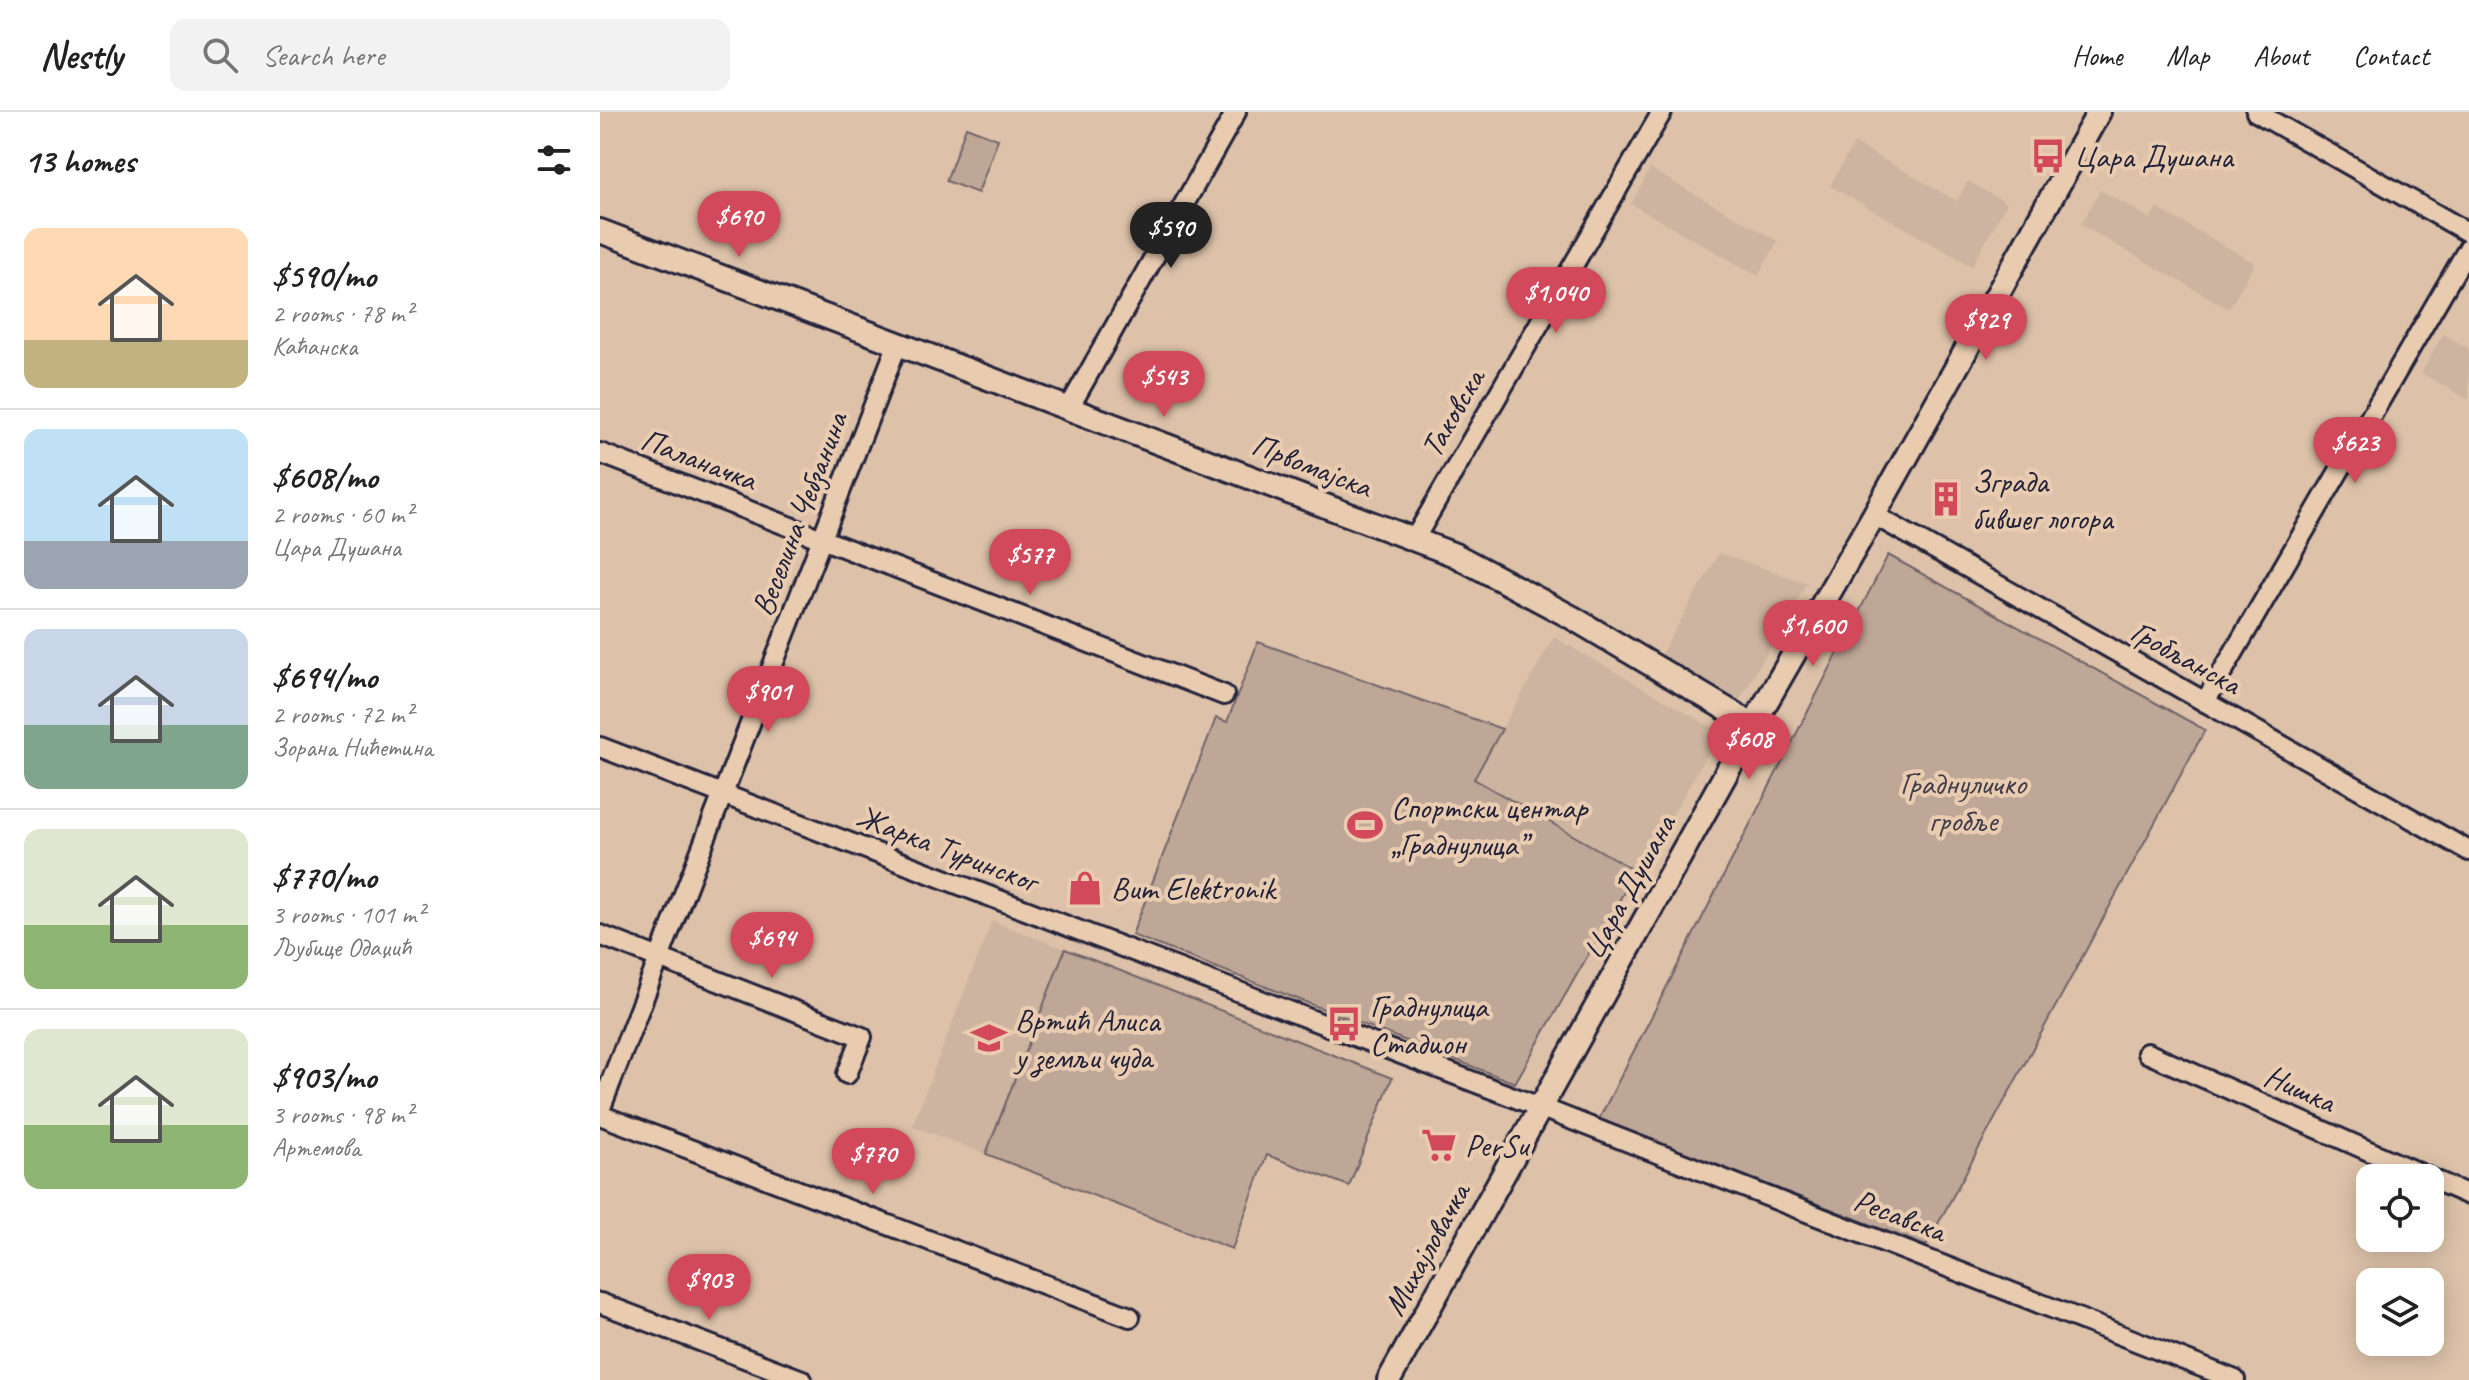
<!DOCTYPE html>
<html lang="en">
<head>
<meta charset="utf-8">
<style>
	:root { --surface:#fff; --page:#f2f2f2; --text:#222; --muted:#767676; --line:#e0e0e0; --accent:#d1495b }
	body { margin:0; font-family:Caveat,sans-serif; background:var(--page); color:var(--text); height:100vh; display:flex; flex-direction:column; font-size:30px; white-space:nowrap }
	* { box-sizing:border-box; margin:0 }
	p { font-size:26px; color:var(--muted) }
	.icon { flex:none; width:44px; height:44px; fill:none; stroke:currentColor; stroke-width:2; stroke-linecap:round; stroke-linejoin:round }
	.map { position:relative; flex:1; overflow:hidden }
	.drawer { display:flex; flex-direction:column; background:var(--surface); width:600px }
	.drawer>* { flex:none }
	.tools { position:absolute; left:1756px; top:1052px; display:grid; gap:16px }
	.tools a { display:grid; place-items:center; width:88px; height:88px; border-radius:16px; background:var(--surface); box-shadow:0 4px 20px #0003; font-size:40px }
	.price { position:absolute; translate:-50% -68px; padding:0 18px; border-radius:28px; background:var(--accent); color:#fff; font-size:26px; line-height:52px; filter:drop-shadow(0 2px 4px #0008) }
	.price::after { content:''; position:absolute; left:50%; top:48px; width:24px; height:18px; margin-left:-12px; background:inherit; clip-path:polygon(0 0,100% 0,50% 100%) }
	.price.current { background:#222; color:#fff }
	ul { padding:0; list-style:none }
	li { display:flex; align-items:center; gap:24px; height:200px; padding:0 24px }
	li+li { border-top:2px solid var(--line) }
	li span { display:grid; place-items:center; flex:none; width:224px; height:160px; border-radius:16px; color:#555 }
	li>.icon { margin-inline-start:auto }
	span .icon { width:96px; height:96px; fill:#fffc; stroke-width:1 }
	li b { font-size:34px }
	h2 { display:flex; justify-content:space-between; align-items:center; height:96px; padding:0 24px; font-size:34px }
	header { display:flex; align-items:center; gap:48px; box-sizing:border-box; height:112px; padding:0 40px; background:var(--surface); border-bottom:2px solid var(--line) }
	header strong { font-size:38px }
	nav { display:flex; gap:44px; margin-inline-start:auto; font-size:28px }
	.search { width:560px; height:72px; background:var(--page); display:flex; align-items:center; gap:20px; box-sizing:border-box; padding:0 28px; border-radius:16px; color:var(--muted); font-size:30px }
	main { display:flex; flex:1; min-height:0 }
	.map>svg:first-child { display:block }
	.built { fill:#cdb4a0 }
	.green { fill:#bea797; stroke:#706469; stroke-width:2 }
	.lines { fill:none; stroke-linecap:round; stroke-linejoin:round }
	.minor-casing { stroke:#22223b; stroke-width:24 }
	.tertiary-casing { stroke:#22223b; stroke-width:28 }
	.minor { stroke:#e9ccb0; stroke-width:18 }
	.tertiary { stroke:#e9ccb0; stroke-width:22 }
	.labels { text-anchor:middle; stroke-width:8; stroke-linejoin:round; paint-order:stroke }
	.poi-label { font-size:32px; fill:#22223b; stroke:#e9ccb0; text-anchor:start }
	.street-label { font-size:32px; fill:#22223b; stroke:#e9ccb0 }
	.park-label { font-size:32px; fill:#413d4d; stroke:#e9ccb0 }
</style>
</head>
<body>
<header>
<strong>Nestly</strong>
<div class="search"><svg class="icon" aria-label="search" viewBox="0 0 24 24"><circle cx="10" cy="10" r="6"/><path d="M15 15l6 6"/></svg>Search here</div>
<nav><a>Home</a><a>Map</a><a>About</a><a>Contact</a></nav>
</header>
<main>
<section class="drawer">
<h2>13 homes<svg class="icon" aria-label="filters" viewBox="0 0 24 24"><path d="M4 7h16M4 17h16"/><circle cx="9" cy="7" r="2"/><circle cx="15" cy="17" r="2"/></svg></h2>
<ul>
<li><span style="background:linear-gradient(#ffd9b3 70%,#c2b280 0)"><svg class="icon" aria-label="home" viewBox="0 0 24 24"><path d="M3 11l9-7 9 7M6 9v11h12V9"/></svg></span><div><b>$590/mo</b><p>2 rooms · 78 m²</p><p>Каћанска</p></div></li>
<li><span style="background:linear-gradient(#bfe0f5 70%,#9aa5b1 0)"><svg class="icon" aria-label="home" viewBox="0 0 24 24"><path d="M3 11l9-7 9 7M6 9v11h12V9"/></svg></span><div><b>$608/mo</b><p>2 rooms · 60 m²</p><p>Цара Душана</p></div></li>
<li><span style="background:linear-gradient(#c9d6e8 60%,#7fa58c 0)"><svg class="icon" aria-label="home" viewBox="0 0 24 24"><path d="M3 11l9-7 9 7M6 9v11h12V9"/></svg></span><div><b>$694/mo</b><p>2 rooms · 72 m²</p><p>Зорана Нићетина</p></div></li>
<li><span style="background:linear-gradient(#dfe7d0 60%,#8fb573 0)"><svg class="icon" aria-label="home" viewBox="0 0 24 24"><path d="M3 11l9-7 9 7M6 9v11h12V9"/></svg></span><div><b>$770/mo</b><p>3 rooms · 101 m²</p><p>Љубице Одаџић</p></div></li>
<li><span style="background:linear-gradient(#dfe7d0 60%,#8fb573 0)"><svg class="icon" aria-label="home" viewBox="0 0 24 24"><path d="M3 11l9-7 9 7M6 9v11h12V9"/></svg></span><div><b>$903/mo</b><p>3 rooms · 98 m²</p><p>Артемова</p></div></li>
</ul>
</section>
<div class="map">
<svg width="1869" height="1268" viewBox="0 0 1869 1268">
	<rect width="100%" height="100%" fill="#ddc2a9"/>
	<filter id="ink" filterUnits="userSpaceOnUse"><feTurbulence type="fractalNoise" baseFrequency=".0125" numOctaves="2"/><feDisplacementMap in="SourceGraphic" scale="16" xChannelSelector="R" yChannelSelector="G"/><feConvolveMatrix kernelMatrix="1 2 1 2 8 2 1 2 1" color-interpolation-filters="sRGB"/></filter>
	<g filter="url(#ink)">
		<g class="built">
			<polygon points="1254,31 1357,89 1368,69 1407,91 1372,154 1230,74"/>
			<polygon points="1050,57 1178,129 1158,164 1031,92"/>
			<polygon points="1500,78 1550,106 1557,96 1655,151 1629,197 1481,113"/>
			<polygon points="1843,222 1869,237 1869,288 1821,261"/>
			<polygon points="1119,441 1207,471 1138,591 1059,546"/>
			<polygon points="954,525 1120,620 1039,761 874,666"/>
			<polygon points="392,809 465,837 386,1042 312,1014"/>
		</g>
		<g class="green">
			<polygon points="366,15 398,27 378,81 346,69"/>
			<polygon points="1288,443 1605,618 1326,1134 999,1007"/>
			<polygon points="658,530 902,617 874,667 1036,759 915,971 532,823 616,606 627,610"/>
			<polygon points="465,837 792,966 749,1074 667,1043 632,1137 386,1042"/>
		</g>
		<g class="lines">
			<g class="minor-casing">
				<g id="minor">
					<polyline points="1656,0 1869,121"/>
					<polyline points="469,296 636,0"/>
					<polyline points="0,341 624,583"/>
					<polyline points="1274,403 1869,739"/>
					<polyline points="815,426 1062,0"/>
					<polyline points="1605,590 1869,135"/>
					<polyline points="0,635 942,996 1635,1268"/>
					<polyline points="0,823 262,925 247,962"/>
					<polyline points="1547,941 1830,1066"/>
					<polyline points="0,998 298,231"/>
					<polyline points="0,1003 530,1205"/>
					<polyline points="1830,1066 1869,1083"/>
					<polyline points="0,1191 202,1268"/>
				</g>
			</g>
			<g class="tertiary-casing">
				<g id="tertiary">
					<polyline points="0,119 855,443 973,506 1153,613"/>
					<polyline points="789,1268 1153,613 1274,403 1499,0"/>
				</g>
			</g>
			<use href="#minor" class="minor"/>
			<use href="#tertiary" class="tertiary"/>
		</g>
	</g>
	<defs>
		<g id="bus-bare" transform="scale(2.76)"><path d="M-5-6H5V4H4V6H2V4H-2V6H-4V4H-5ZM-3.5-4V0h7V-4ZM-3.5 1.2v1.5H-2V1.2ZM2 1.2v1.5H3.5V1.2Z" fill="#d1495b" stroke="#e9ccb0" stroke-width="2.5" paint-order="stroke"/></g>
		<g id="building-bare" transform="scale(2.76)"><path d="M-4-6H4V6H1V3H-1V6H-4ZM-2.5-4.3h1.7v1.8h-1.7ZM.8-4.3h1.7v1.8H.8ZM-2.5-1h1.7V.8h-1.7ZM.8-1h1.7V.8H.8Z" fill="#d1495b" stroke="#e9ccb0" stroke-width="2.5" paint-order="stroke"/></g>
		<g id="stadium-bare" transform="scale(2.76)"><path d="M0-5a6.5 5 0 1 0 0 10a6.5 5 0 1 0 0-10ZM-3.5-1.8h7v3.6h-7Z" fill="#d1495b" stroke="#e9ccb0" stroke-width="2.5" paint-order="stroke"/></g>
		<g id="shop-bare" transform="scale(2.76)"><path d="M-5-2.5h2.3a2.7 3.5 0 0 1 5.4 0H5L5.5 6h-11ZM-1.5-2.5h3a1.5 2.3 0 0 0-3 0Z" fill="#d1495b" stroke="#e9ccb0" stroke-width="2.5" paint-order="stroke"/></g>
		<g id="school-bare" transform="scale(2.76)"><path d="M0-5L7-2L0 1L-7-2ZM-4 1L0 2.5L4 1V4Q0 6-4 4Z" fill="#d1495b" stroke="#e9ccb0" stroke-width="2.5" paint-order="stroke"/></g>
		<g id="supermarket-bare" transform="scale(2.76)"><path d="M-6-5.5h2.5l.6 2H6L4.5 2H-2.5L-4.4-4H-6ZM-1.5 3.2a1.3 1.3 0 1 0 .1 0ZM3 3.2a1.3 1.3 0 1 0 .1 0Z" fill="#d1495b" stroke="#e9ccb0" stroke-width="2.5" paint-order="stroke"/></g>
	</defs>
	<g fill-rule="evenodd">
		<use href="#bus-bare" x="1448" y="44"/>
		<use href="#building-bare" x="1346" y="387"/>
		<use href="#stadium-bare" x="765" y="713"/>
		<use href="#shop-bare" x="485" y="776"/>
		<use href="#bus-bare" x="744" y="912"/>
		<use href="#school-bare" x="389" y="926"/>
		<use href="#supermarket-bare" x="839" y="1033"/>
	</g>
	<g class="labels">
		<g class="poi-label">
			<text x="1474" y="55">Цара Душана</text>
			<text x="1372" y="380">Зграда<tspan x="1372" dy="37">бившег логора</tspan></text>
			<text x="791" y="706">Спортски центар<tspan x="791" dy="37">„Граднулица”</tspan></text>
			<text x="511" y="787">Bum Elektronik</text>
			<text x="770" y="905">Граднулица<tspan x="770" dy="37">Стадион</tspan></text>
			<text x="415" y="919">Вртић Алиса<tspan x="415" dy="37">у земљи чуда</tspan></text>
			<text x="865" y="1044">PerSu</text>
		</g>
		<g class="street-label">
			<text transform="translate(852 301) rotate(-60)" y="11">Таковска</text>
			<text transform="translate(99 347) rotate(21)" y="11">Паланачка</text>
			<text transform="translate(712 353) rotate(21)" y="11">Првомајска</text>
			<text transform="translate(199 402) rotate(-69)" y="11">Веселина Чебзанина</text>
			<text transform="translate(1586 545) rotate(29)" y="11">Гробљанска</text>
			<text transform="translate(347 736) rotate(21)" y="11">Жарка Туринског</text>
			<text transform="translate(1028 775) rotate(-61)" y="11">Цара Душана</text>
			<text transform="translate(1700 976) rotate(24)" y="11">Нишка</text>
			<text transform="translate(1300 1103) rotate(21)" y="11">Ресавска</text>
			<text transform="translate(826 1137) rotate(-61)" y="11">Михајловачка</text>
		</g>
		<g class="park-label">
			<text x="1363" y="682">Граднуличко<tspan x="1363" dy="37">гробље</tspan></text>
		</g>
	</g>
</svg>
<div class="tools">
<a><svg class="icon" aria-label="locate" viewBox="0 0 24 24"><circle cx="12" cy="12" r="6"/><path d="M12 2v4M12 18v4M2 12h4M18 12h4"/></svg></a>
<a><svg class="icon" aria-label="layers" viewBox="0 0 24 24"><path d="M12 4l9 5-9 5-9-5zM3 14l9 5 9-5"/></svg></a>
</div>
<b class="price" style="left:139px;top:147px">$690</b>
<b class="price current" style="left:571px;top:158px">$590</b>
<b class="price" style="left:956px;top:223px">$1,040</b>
<b class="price" style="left:1386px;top:250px">$929</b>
<b class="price" style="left:564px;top:307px">$543</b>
<b class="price" style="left:1755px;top:373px">$623</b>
<b class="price" style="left:430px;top:485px">$577</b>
<b class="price" style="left:1213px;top:556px">$1,600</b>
<b class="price" style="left:168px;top:622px">$901</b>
<b class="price" style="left:1149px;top:669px">$608</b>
<b class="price" style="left:172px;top:868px">$694</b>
<b class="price" style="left:273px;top:1084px">$770</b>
<b class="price" style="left:109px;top:1210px">$903</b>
</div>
</main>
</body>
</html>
